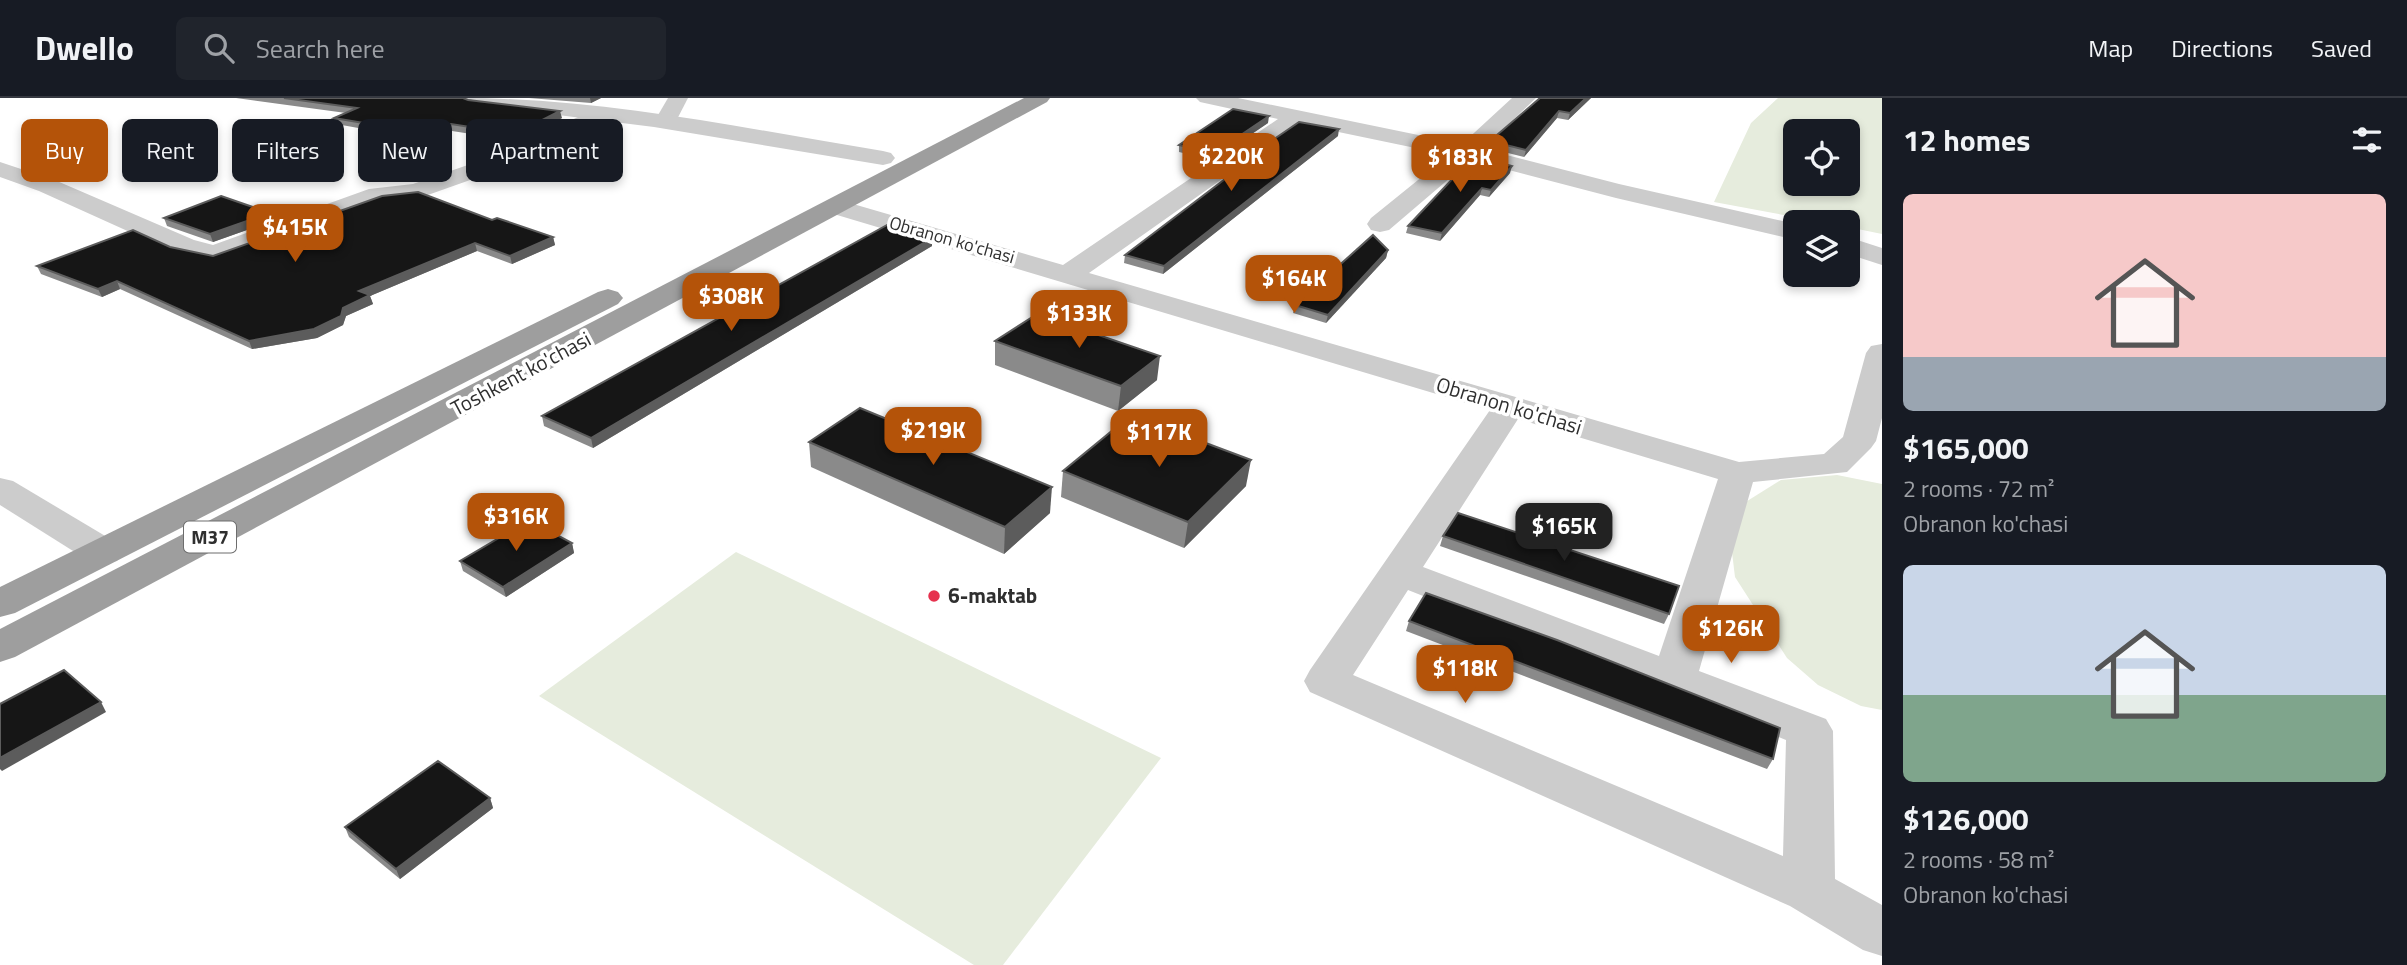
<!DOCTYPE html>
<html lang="en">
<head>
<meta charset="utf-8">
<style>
	:root { --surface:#171b24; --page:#20242c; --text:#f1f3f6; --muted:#9ea1a6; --line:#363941; --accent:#b45309 }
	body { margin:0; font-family:"Titillium Web",sans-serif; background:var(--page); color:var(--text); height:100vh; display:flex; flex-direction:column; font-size:26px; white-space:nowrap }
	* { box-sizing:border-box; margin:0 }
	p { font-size:23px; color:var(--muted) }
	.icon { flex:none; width:38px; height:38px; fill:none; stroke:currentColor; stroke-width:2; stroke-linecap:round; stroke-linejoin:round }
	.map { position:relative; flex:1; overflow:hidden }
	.details { display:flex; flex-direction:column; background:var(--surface); width:525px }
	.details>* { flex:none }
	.banner { position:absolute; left:21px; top:21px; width:665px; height:63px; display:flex; gap:14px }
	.fabs { position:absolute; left:1783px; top:21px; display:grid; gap:14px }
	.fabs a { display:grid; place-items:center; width:77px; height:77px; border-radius:10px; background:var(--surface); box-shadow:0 4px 10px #0003; font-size:35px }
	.price { position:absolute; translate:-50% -60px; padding:0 16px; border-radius:14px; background:var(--accent); color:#fff; font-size:23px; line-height:46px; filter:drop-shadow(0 2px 4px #0008) }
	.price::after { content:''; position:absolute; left:50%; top:42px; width:21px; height:16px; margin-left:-10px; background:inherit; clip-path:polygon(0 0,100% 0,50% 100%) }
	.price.current { background:#222; color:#fff }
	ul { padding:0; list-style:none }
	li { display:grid; align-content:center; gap:14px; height:371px; padding:0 21px }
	li span { display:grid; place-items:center; height:217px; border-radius:10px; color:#555 }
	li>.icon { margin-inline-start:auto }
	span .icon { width:126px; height:126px; fill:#fffc; stroke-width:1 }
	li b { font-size:30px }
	h2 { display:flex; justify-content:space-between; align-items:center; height:84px; padding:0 21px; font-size:30px }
	.pill { padding:0 24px; border-radius:10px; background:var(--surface); box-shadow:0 4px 10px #0003; font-size:24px; line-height:63px }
	.pill.current { background:var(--accent); color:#fff }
	header { display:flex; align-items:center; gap:42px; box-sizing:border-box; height:98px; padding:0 35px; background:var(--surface); border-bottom:2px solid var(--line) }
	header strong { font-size:33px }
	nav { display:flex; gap:38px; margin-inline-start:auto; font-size:24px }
	.search { width:490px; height:63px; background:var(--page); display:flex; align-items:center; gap:18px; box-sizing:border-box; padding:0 24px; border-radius:10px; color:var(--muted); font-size:26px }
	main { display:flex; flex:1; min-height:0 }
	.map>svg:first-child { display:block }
	.green { fill:#e6ecdd; fill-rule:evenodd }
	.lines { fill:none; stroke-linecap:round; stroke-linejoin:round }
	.minor { fill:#ccc; fill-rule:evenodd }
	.tertiary { fill:#ccc; fill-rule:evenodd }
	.trunk { fill:#9e9e9e; fill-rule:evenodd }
	.wall { fill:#8a8a8a }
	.shaded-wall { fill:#5c5c5c }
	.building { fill:#161616; stroke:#5c5c5c; stroke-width:2 }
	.poi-dot { fill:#e6314e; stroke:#fff; stroke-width:2.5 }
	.labels { text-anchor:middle; stroke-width:7; stroke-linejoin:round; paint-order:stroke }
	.far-street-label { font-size:18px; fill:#2f2f2f; stroke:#fff }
	.shield { fill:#fff; stroke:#6d6d6d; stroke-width:2 }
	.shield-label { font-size:19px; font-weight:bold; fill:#2f2f2f }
	.street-label { font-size:21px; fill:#2f2f2f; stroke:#fff }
	.poi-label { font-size:21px; font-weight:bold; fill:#2f2f2f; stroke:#fff; text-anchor:start }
</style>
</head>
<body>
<header>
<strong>Dwello</strong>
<div class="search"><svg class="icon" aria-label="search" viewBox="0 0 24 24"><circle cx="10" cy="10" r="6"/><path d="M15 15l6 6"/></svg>Search here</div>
<nav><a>Map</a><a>Directions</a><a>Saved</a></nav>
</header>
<main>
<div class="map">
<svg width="1882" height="867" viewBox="0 0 1882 867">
	<rect width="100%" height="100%" fill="#fff"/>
	<g class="green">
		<path d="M1778,0h104v136l-34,-7v-5h-27l-107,-20 37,-79zM1796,33h52v53h-52z"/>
		<polygon points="1837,377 1882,386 1882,612 1861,608 1818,587 1787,560 1735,479 1730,438 1744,405 1781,382"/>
		<polygon points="736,454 1161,660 1003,867 974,867 539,598"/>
	</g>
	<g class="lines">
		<g class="minor">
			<polygon points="668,0 688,0 673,29 657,29 654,24"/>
			<path d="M1196,0h42l224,46 50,-46h24l-53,51 136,35 177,40v16l-180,-42 -145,-38 -82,70 -9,2 -9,-2 -4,-6 4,-6 78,-63 -149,-31 -211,149 650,189 85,-8 19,-17 23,-84 5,-7 11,-2v74l-6,23 -5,7 -24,24 -94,10 -54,189 127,48 7,12 2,148 47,26v51l-19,-6 -73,-44 -480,-214 -6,-11 6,-11 180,-260 -663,-198 -4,-5 4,-5 9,-3 227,66 215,-146 -78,-17zM1518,321l200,60 -59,177 -236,-89zM1408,492l378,150 -3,116 -430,-181z"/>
			<polygon points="600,9 608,10 611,15 608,20 504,70 425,98 382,103 215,164 174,154 39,93 0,79 0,64 57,83 194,142 213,147 369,91 413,86 488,60"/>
			<polygon points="1848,139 1882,150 1882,167 1848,156"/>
			<polygon points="0,380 13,383 117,445 123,454 117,463 103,466 89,463 0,407"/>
		</g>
		<path class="tertiary" d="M460,0c142,0 283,30 423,53l8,2 4,5 -4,5 -8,2 -229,-38 -184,-23 -7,-2z"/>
		<g class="trunk">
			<polygon points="1024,0 1050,0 1047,4 15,559 0,564 0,531"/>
			<polygon points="608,191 618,194 623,200 618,206 15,515 0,519 0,489 598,194"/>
		</g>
	</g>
	<g class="wall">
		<polygon points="236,0 463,0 562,20 516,43 452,33 431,43 336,26 334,20 346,15"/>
		<polygon points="529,0 601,0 591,5"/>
		<polygon points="1540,0 1591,0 1568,22 1557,20 1524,59 1488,50 1490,43"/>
		<polygon points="1268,25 1213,62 1179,54 1179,47"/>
		<polygon points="1338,38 1163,176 1124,165 1125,157 1244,67 1245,61"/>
		<polygon points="1510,75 1489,99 1480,97 1440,143 1406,135 1408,128"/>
		<polygon points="164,120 272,123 213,144 167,128"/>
		<polygon points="492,122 553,139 555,147 512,166 477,153 370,198 373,206 346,218 343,227 317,240 252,251 120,191 102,199 41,176 37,168 170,149 213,158"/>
		<polygon points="932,140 932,148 593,350 544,328 542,318"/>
		<polygon points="1388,152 1386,160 1326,225 1293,215 1295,207"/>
		<polygon points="995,243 1157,282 1118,313 995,267"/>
		<polygon points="809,344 1050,415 1004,456 811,369"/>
		<polygon points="1063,373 1246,388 1184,450 1061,399"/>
		<polygon points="1443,438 1669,516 1664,526 1440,448"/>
		<polygon points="572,445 574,455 506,499 463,473 460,463"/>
		<polygon points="1409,523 1773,661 1767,671 1406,533"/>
		<polygon points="490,700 493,710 400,781 349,739 345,729"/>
	</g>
	<g class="shaded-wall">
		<polygon points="590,0 601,0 591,5"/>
		<polygon points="1586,0 1591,0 1568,22 1570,15"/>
		<polygon points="560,13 562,20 516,43 515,36"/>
		<polygon points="1559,13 1557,20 1524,59 1526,52"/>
		<polygon points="1269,18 1268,25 1213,62 1214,55"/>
		<polygon points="451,26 452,33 431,43 429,36"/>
		<polygon points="1339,31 1338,38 1163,176 1164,168"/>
		<polygon points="1512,68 1510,75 1489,99 1491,92"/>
		<polygon points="1482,90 1480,97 1440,143 1442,135"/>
		<polygon points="270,115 272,123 213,144 210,136"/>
		<polygon points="553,139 555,147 512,166 510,158"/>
		<polygon points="932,140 932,148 593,350 591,340"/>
		<polygon points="475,145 477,153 370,198 373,206 346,218 343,227 317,240 252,251 249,243 343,210 359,193"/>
		<polygon points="1388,152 1386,160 1326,225 1328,217"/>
		<polygon points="117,183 120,191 102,199 98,191"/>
		<polygon points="1160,258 1157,282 1118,313 1121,288"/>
		<polygon points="1251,362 1246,388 1184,450 1188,424"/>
		<polygon points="1052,389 1050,415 1004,456 1005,429"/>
		<polygon points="572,445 574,455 506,499 503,489"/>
		<polygon points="101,604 106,614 2,673 0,671 0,660"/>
		<polygon points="490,700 493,710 400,781 396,771"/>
	</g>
	<g class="building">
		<polygon points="284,0 463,0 468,2 560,13 515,36 451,26 429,36 334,20 357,10"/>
		<polygon points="1540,0 1586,0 1570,15 1559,13 1526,52 1490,43"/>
		<polygon points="1233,11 1269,18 1214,55 1179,47"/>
		<polygon points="1299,24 1339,31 1164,168 1125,157 1250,62 1245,61"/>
		<polygon points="1474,58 1512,68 1491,92 1482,90 1442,135 1408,128"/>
		<polygon points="418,94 492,122 497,120 553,139 510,158 475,145 359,193 370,197 343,210 341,218 314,231 249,243 117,183 98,191 37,168 133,132 170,149 213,158 382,98"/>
		<polygon points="221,98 270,115 210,136 164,120"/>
		<polygon points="887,127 932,140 591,340 542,318"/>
		<polygon points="1373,137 1388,152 1328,217 1295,207"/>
		<polygon points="1037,216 1160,258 1121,288 995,243"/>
		<polygon points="860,310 1052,389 1005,429 809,344"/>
		<polygon points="1124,323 1180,344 1187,338 1251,362 1188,424 1063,373"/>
		<polygon points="1458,415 1679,488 1669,516 1443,438"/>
		<polygon points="529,422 572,445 503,489 460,463"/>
		<polygon points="1426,495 1557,542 1780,630 1773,661 1409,523"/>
		<polygon points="64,572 101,604 0,660 0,606"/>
		<polygon points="438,663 490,700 396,771 345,729"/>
	</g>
	<circle class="poi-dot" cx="934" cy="498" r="7"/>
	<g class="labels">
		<g class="far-street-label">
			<text transform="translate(952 142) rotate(16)" y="6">Obranon ko'chasi</text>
		</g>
		<rect class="shield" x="184" y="423.5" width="52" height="31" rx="5"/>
		<g class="shield-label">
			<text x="210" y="446">M37</text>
		</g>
		<g class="street-label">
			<text transform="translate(521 276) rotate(-28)" y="7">Toshkent ko'chasi</text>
			<text transform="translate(1509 308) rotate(17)" y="7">Obranon ko'chasi</text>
		</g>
		<g class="poi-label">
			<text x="948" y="505">6-maktab</text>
		</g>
	</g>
</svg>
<div class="fabs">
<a><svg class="icon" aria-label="locate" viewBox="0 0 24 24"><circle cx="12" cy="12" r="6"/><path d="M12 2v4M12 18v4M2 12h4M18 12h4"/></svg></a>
<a><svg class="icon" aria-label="layers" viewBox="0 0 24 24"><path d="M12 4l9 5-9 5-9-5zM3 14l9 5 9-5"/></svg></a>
</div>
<b class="price" style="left:1231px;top:95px">$220K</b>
<b class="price" style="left:1460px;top:96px">$183K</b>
<b class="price" style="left:295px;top:166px">$415K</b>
<b class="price" style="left:1294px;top:217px">$164K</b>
<b class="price" style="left:731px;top:235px">$308K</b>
<b class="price" style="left:1079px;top:252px">$133K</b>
<b class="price" style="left:933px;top:369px">$219K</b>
<b class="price" style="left:1159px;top:371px">$117K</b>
<b class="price" style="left:516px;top:455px">$316K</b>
<b class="price current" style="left:1564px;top:465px">$165K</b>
<b class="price" style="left:1731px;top:567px">$126K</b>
<b class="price" style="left:1465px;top:607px">$118K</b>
<div class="banner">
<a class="pill current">Buy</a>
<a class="pill">Rent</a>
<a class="pill">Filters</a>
<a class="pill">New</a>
<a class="pill">Apartment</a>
</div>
</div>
<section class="details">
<h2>12 homes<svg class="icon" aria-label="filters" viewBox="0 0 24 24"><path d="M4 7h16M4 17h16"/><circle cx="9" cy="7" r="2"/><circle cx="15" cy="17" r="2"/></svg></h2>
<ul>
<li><span style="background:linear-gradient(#f6c9c9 75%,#9aa5b1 0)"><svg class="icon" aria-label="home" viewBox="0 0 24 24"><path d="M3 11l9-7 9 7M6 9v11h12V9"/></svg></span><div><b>$165,000</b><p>2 rooms · 72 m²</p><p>Obranon ko'chasi</p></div></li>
<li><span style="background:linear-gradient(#c9d6e8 60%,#7fa58c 0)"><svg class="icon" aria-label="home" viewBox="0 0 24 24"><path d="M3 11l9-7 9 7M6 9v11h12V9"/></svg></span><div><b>$126,000</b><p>2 rooms · 58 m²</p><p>Obranon ko'chasi</p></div></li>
</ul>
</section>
</main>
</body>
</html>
